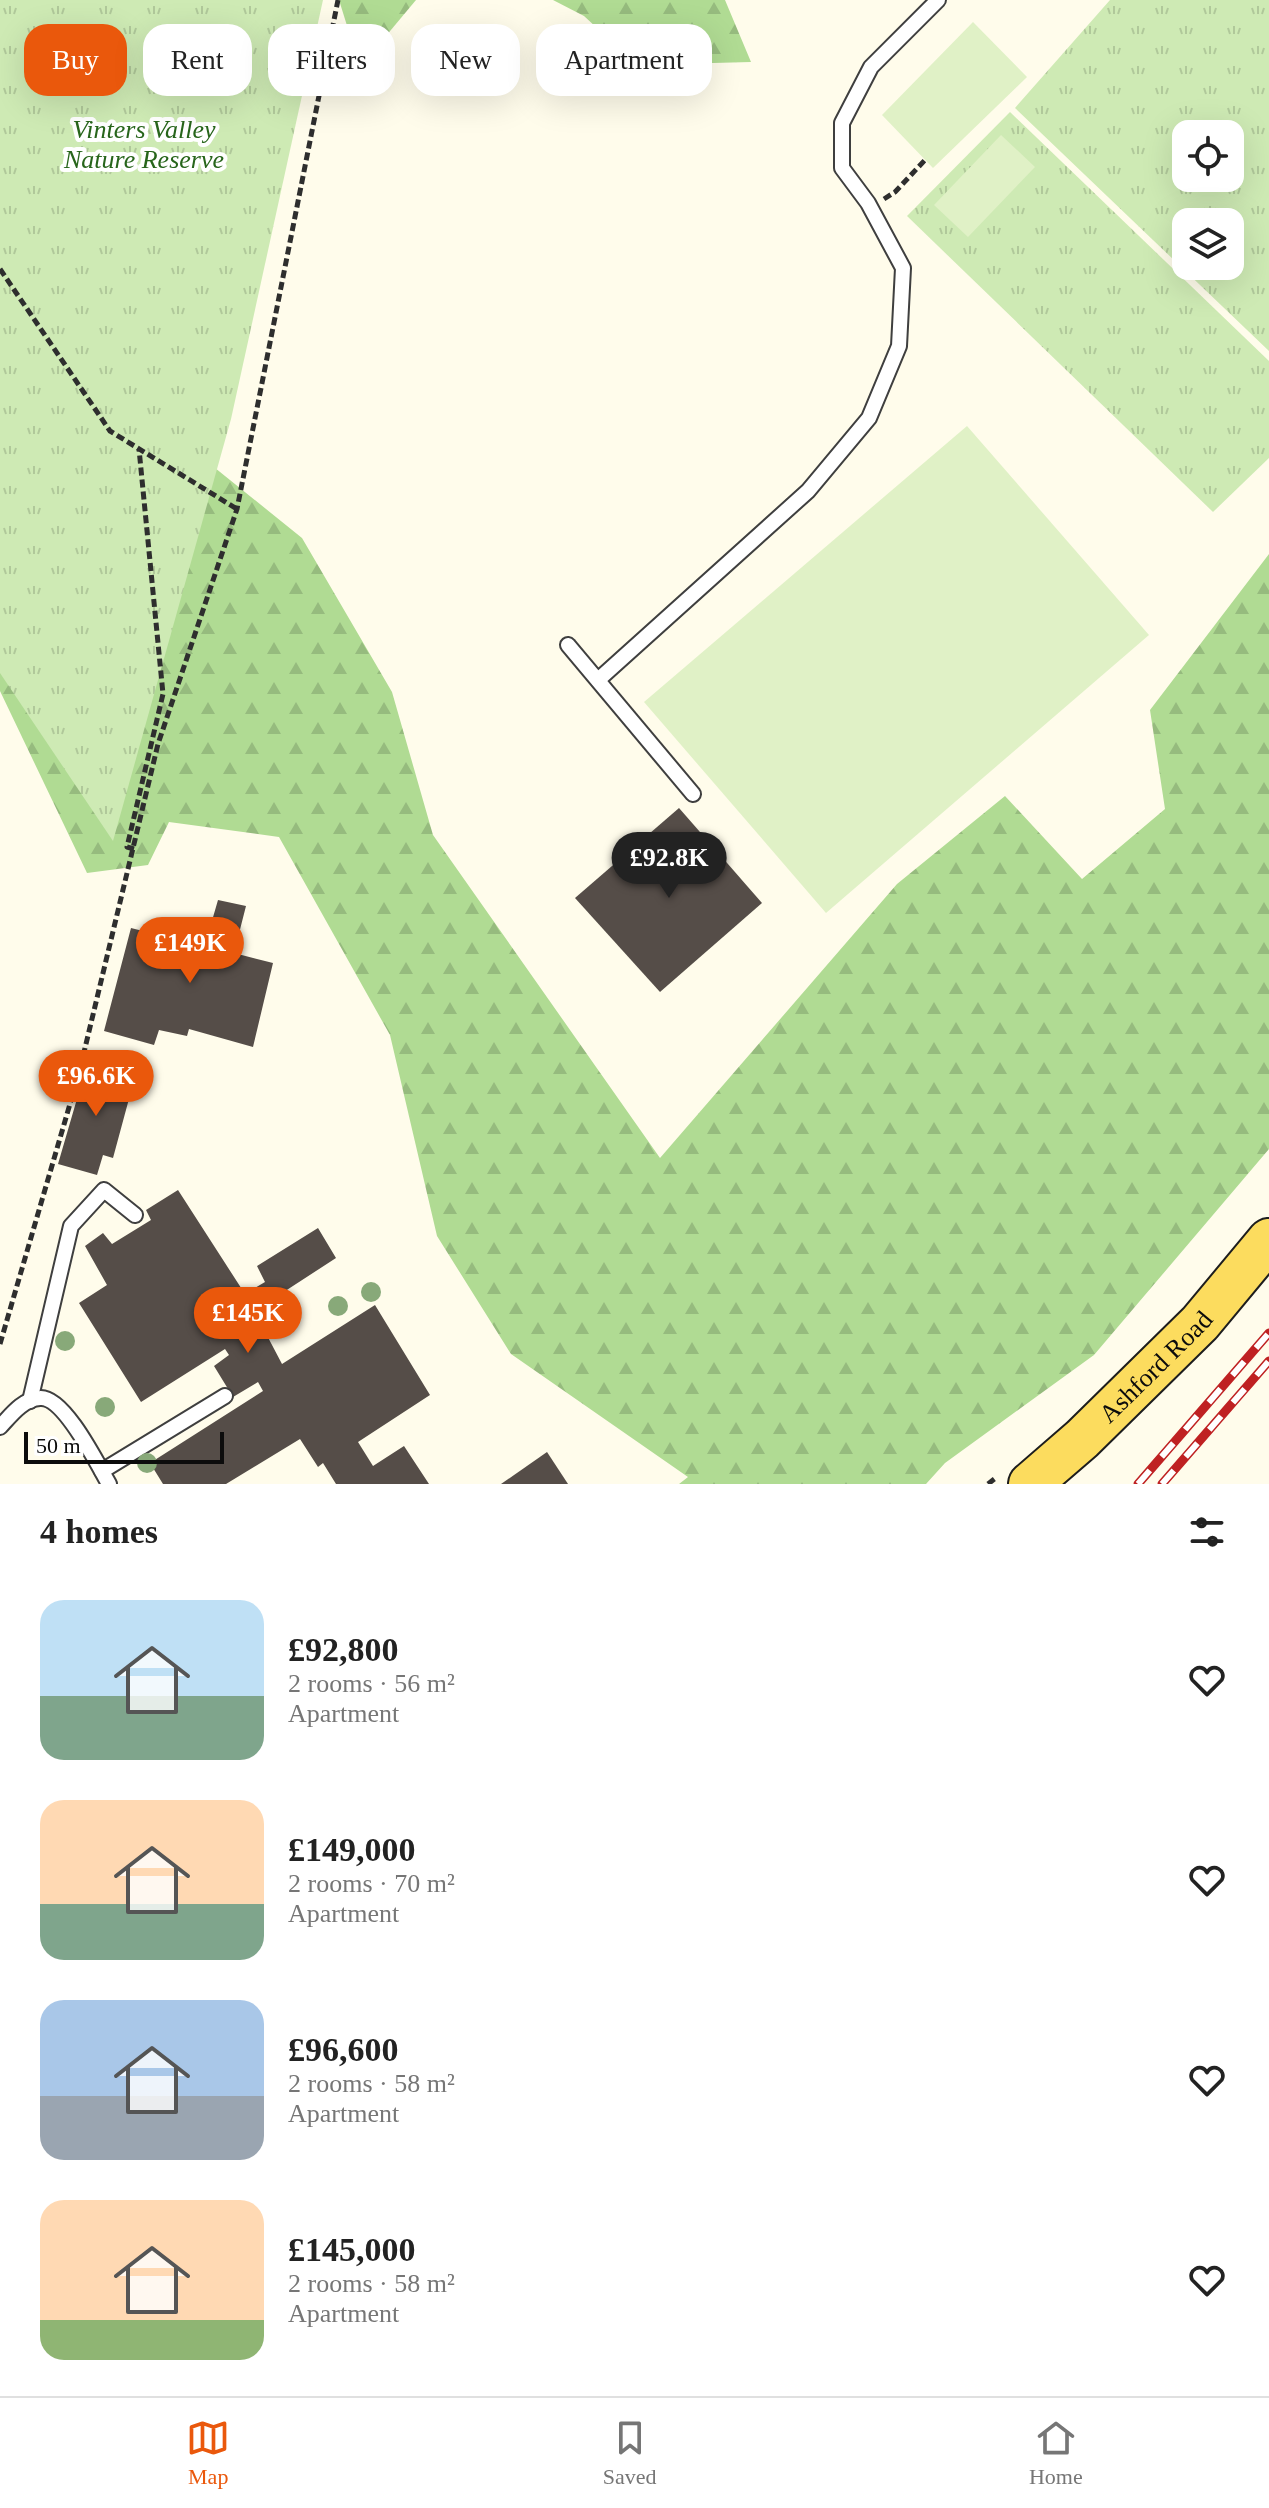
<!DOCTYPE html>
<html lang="en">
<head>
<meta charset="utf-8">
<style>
	:root { --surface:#fff; --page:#f6f6f6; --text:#222; --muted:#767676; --line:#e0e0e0; --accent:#ea580c }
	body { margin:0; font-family:"Times New Roman",serif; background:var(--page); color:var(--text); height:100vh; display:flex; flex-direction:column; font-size:30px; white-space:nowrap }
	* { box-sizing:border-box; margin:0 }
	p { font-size:26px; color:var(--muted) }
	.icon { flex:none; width:44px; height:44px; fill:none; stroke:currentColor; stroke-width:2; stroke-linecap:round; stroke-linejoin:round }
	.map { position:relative; height:1484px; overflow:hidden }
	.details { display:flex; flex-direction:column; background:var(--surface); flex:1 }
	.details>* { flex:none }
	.guide { position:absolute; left:24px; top:24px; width:800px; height:72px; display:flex; gap:16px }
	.tools { position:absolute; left:1172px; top:120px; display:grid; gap:16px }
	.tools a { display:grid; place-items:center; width:72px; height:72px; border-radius:16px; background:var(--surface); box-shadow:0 8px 32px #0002; font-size:40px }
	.scale { position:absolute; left:24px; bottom:20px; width:200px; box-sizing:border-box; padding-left:8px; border:4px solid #0c0c0c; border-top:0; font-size:22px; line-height:28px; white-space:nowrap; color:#0c0c0c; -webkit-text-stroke:6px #fff; paint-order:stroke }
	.price { position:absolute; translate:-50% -68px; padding:0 18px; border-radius:28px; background:var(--accent); color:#fff; font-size:26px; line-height:52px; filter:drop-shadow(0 2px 4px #0008) }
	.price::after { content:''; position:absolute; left:50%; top:48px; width:24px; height:18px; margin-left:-12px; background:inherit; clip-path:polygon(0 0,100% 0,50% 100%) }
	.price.current { background:#222; color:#fff }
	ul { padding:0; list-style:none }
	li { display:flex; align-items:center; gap:24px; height:200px; padding:0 40px }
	li span { display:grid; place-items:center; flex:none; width:224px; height:160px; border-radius:24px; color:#555 }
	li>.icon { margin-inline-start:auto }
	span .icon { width:96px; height:96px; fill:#fffc; stroke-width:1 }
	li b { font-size:34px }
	h2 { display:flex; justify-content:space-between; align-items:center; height:96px; padding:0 40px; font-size:34px }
	.chip { padding:0 28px; border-radius:24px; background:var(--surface); box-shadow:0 8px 32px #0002; font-size:28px; line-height:72px }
	.chip.current { background:var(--accent); color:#fff }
	.menu { display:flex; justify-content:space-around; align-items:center; height:112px; border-top:2px solid var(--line); background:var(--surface); font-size:22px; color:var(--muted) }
	.menu a { display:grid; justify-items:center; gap:4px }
	.menu .current { color:var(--accent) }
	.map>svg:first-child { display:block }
	.forest { fill:url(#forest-firs) }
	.park { fill:url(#park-tufts); fill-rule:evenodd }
	.pitch { fill:#e0f1c6 }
	.building { fill:#554d48 }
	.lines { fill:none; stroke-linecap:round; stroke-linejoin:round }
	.lane-casing { stroke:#3f3f3f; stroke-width:18 }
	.primary-casing { stroke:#1d1d1d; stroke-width:46 }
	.path { stroke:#2e2e2e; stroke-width:5; stroke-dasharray:8 4; stroke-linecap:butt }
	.lane { stroke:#fff; stroke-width:14 }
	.primary { stroke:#fcdc5e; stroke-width:42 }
	.rail-casing { stroke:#bf2122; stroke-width:9 }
	.rail { stroke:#fff; stroke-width:6; stroke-dasharray:18; stroke-linecap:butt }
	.tree { fill:#88a979 }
	.labels { text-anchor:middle; stroke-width:8; stroke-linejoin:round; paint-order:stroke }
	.park-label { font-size:26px; font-style:italic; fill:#27651b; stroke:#fff }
	.street-label { font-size:26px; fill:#0c0c0c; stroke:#fff }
</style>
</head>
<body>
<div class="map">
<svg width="1269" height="1484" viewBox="0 0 1269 1484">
	<defs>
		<pattern id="forest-firs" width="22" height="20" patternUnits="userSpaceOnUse" patternTransform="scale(2)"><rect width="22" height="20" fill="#b0db93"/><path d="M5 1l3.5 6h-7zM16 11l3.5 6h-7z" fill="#96bb7e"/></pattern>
		<pattern id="park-tufts" width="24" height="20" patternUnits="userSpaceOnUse" patternTransform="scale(2)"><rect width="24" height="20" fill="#ceeab4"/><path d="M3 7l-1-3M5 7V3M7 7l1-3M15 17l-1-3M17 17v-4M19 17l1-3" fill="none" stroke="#b0c89a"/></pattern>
	</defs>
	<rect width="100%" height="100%" fill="#fffceb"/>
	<g class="forest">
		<polygon points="339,0 416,0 360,67"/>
		<polygon points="553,0 725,0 751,62 637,65 584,16"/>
		<polygon points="0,334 70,351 302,538 392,692 433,835 660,1158 897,884 1005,796 1082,879 1165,809 1150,710 1269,554 1269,1149 1094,1355 945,1463 926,1484 679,1484 688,1477 511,1354 437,1236 390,1035 279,837 169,822 148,865 87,873 0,691"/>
	</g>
	<g class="park">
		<polygon points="0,0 323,0 231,419 113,841 0,673"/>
		<path d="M1110,0h159v351l-254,-243zM1186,134h44v44h-44zM1186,222h44v44h-44z"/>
		<polygon points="1010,112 1269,361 1269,458 1213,512 907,216"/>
	</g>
	<g class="pitch">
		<polygon points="973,22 1027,77 933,168 882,115"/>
		<polygon points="1001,135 1035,167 968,237 934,205"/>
		<polygon points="967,426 1149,635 826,913 644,702"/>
	</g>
	<g class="building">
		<polygon points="679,808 762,903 660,992 575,898"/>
		<polygon points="218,900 246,906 234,953 273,963 253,1047 189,1029 187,1036 159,1030 154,1045 104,1031 131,928 198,945 202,937 207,938"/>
		<polygon points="88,1061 125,1070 122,1082 133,1084 113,1158 103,1155 97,1175 58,1164"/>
		<polygon points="178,1190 245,1294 265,1282 257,1266 318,1228 336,1258 276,1297 273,1291 251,1305 282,1364 375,1305 430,1395 358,1442 373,1466 404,1446 429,1484 336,1484 323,1463 318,1467 300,1439 226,1484 163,1484 150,1463 263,1391 258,1382 233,1397 214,1366 229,1355 225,1349 141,1402 79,1303 107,1285 85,1246 103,1233 112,1244 151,1220 146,1210"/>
		<polygon points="547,1452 568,1484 501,1484"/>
	</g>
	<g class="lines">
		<g class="lane-casing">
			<g id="lane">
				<polyline points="568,645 693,794"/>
				<polyline points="598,680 808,491 869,418 899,346 903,268 868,203 842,168 842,123 871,67 938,0"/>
				<polyline points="30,1401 71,1226 104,1190 135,1215"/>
				<path d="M0,1427c11,-12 23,-28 40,-29 24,-2 58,67 69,86"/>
				<polyline points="102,1471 225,1396"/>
			</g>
		</g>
		<g class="primary-casing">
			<g id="primary">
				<path id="s1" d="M1030,1484l52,-45 118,-116 69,-83"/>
			</g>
		</g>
		<g class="path">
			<polyline points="884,199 895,192 925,160"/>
			<polyline points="0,269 110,431 237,509"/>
			<polyline points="134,849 127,847 163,694 139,449"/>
			<polyline points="0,1344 79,1073 158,744 237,509 338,0"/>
			<polyline points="988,1484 997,1477"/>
		</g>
		<use href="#lane" class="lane"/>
		<use href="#primary" class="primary"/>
		<g class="rail-casing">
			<g id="rail">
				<polyline points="1138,1484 1269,1333"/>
				<polyline points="1162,1484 1269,1361"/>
			</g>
		</g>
		<use href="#rail" class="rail"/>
	</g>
	<g class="tree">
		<circle cx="371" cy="1292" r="10"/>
		<circle cx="338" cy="1306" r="10"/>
		<circle cx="65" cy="1341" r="10"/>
		<circle cx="105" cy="1407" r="10"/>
		<circle cx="147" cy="1463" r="10"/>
	</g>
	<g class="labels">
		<g class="park-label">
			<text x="144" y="138">Vinters Valley<tspan x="144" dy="30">Nature Reserve</tspan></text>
		</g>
		<g class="street-label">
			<text dy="9" stroke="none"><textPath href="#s1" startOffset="172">Ashford Road</textPath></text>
		</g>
	</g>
</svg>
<div class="tools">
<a><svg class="icon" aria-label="locate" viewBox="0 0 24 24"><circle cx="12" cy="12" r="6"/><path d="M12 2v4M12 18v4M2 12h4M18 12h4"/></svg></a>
<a><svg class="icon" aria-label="layers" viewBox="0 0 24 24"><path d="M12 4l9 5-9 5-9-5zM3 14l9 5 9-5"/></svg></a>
</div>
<div class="scale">50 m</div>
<b class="price current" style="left:669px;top:900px">£92.8K</b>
<b class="price" style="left:190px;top:985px">£149K</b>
<b class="price" style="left:96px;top:1118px">£96.6K</b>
<b class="price" style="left:248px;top:1355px">£145K</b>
<div class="guide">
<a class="chip current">Buy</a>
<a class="chip">Rent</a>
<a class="chip">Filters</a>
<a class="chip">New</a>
<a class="chip">Apartment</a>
</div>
</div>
<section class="details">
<h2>4 homes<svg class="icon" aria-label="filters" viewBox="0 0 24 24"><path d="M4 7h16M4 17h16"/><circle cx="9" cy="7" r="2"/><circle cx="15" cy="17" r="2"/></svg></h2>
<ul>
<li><span style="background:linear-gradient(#bfe0f5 60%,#7fa58c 0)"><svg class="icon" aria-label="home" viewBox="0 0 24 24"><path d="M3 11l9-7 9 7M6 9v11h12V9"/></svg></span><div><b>£92,800</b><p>2 rooms · 56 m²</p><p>Apartment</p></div><svg class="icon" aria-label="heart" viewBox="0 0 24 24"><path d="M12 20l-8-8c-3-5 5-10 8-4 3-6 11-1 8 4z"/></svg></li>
<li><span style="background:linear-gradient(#ffd9b3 65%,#7fa58c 0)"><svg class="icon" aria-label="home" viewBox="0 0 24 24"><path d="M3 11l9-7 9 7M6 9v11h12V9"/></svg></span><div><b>£149,000</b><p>2 rooms · 70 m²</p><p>Apartment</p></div><svg class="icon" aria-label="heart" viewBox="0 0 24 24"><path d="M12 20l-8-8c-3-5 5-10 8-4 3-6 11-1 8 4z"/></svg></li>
<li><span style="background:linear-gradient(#a9c7e8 60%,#9aa5b1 0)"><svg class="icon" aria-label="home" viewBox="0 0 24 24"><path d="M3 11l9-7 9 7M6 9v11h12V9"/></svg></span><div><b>£96,600</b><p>2 rooms · 58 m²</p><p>Apartment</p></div><svg class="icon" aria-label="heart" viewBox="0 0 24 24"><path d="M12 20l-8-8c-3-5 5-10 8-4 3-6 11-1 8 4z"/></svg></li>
<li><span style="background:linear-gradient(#ffd9b3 75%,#8fb573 0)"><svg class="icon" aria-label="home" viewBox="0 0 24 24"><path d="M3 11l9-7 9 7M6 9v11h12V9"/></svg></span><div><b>£145,000</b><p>2 rooms · 58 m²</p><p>Apartment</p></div><svg class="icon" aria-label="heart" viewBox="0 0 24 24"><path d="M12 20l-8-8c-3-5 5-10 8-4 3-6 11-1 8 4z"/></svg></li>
</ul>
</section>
<nav class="menu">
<a class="current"><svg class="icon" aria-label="map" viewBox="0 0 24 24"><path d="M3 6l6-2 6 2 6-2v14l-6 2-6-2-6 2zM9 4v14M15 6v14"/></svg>Map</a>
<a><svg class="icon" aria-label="saved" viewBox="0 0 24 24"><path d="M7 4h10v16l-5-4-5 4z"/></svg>Saved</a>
<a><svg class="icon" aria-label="home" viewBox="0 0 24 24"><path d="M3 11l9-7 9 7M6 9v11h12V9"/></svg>Home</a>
</nav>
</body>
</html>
